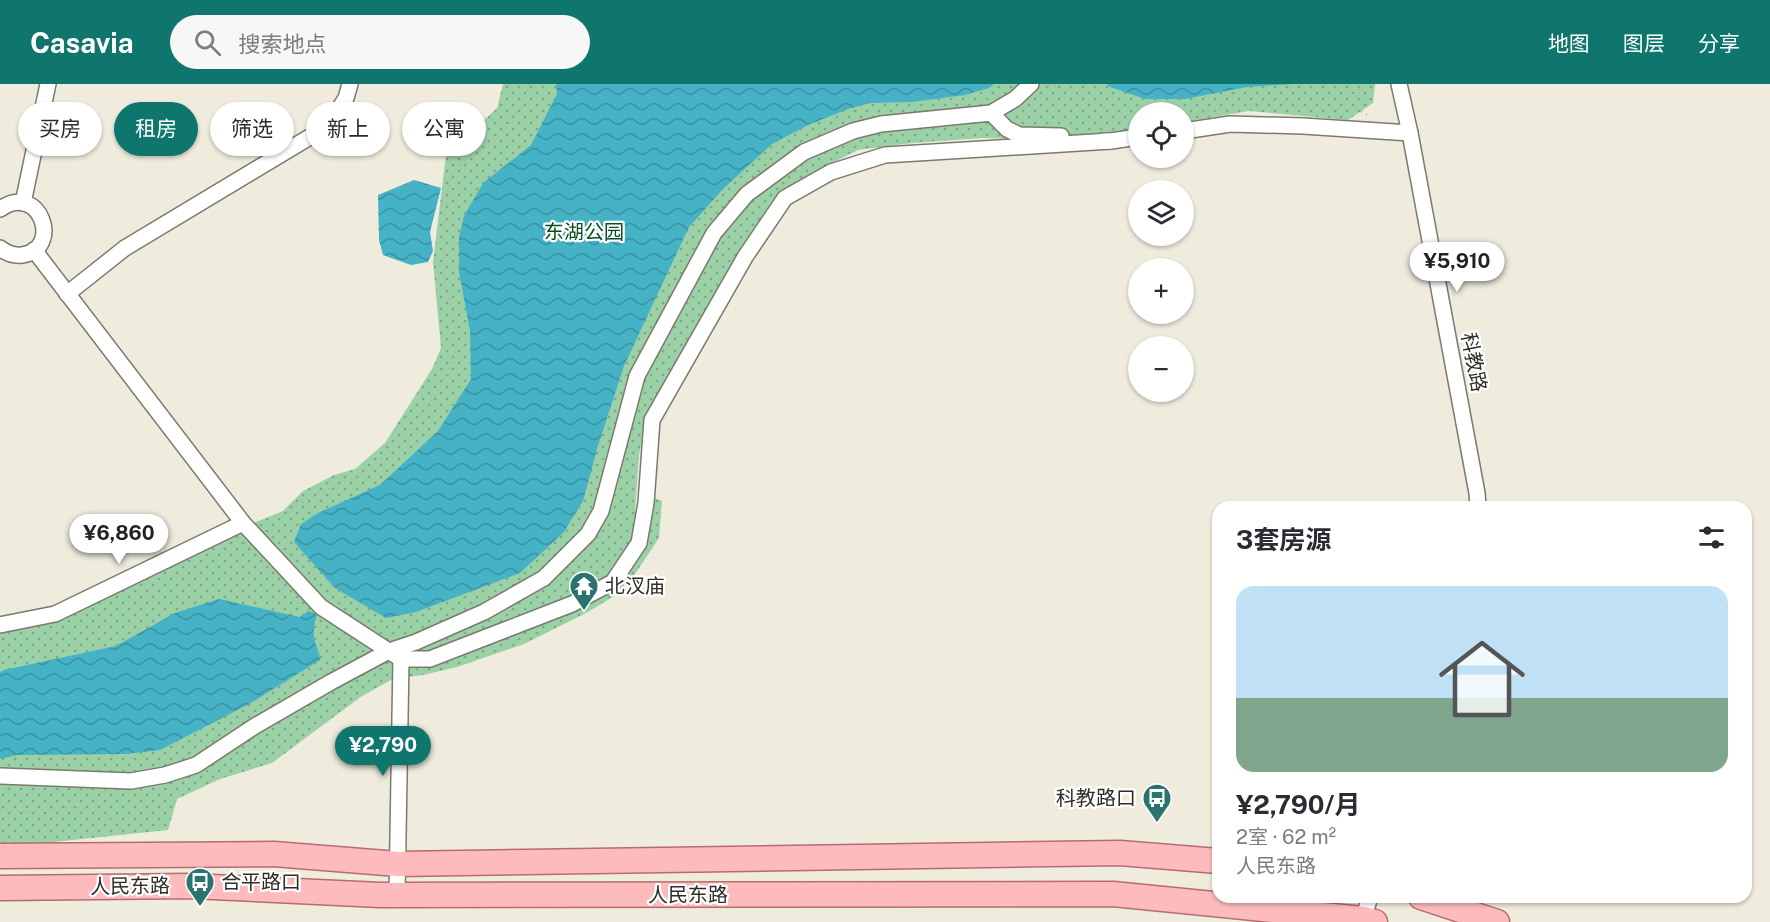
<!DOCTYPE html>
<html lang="zh">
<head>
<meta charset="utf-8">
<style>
	:root { --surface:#fff; --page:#f7f7f7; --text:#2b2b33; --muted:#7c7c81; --accent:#0f766e }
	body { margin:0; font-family:"Public Sans","Noto Sans SC",sans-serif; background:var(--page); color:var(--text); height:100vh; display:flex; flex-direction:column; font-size:22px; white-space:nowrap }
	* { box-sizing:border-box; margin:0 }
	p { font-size:20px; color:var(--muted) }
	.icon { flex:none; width:33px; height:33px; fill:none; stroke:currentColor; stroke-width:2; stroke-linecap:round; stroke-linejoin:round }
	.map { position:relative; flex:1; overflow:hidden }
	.details { position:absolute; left:1212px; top:417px; width:540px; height:402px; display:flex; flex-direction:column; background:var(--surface); border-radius:18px; box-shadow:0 2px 4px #0004 }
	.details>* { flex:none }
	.hud { position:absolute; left:18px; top:18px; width:570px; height:54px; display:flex; gap:12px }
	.fabs { position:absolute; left:1128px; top:18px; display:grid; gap:12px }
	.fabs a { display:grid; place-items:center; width:66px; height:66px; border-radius:50%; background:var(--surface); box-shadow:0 2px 4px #0004; font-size:30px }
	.price { position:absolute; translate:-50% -51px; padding:0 14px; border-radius:21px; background:#fff; color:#222; font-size:20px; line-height:39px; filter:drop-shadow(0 2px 3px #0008) }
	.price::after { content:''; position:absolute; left:50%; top:36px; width:18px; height:14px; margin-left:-9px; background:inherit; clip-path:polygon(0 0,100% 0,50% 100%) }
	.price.current { background:var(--accent); color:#fff }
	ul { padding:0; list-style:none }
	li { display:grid; align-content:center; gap:12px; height:318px; padding:0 24px }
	li span { display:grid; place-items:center; height:186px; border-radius:18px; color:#555 }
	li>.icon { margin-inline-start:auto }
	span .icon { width:108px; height:108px; fill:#fffc; stroke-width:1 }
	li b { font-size:26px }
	h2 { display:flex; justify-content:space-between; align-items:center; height:72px; padding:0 24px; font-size:26px }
	.pill { padding:0 21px; border-radius:27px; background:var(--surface); box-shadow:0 2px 4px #0004; font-size:21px; line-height:54px }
	.pill.current { background:var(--accent); color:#fff }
	header { display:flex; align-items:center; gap:36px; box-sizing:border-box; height:84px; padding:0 30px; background:var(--accent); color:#fff }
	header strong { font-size:28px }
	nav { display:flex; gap:33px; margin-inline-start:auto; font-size:21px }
	.search { width:420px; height:54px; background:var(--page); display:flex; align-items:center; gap:15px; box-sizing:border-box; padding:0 21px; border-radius:33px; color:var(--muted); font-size:22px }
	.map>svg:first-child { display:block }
	.park { fill:url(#park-dots) }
	.water { fill:url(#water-waves) }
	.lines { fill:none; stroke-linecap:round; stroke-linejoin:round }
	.minor-casing { stroke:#7c7a6d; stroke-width:18 }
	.primary-casing { stroke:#b56c6c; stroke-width:27 }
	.path { stroke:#b4b2a7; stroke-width:2; stroke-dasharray:1.5 4.5; stroke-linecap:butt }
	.minor { stroke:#fff; stroke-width:15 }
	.primary { stroke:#febbbd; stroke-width:24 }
	.labels { text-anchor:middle; stroke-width:4.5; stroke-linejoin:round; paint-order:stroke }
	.park-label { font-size:20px; fill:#094d24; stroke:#fff }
	.street-label { font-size:20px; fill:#2e2d28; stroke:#fff }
	.poi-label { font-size:20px; fill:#2e2d28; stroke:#fff; text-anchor:start }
</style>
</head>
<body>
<header>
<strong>Casavia</strong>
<div class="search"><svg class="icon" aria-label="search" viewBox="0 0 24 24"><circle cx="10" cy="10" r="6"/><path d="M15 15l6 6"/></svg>搜索地点</div>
<nav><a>地图</a><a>图层</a><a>分享</a></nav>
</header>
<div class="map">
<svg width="1770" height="838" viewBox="0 0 1770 838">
	<defs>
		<pattern id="park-dots" width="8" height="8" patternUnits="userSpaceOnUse" patternTransform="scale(1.5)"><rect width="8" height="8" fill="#9bd1a7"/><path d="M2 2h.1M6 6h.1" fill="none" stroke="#7faa88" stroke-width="1.8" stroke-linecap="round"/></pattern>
		<pattern id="water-waves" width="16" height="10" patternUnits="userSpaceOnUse" patternTransform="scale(1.5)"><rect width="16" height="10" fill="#45b2c6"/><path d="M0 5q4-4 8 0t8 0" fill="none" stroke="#3a91a1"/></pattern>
	</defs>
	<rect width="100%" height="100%" fill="#efecde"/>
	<polygon class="park" points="503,0 1375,0 1375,1 1373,19 1348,36 1249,27 1184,38 1184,28 1138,28 1138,45 1049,56 983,54 912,59 858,66 808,91 774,117 742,165 647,332 639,371 635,429 652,413 662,417 659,454 633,493 611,514 588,528 524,560 457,583 423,591 393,595 362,612 272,679 220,695 177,715 168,746 35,760 0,761 0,532 54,521 85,512 187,466 283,427 303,407 334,391 355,385 385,359 432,285 441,264 433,178 446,71 457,49 479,41 497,24"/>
	<g class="water">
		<polygon points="556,0 994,0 989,4 965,11 912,18 870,19 848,25 808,41 772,60 723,105 689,143 624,282 597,365 583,417 564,448 520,489 416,528 386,534 335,504 294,458 301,440 318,429 380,401 438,347 471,295 470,247 459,188 459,153 464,132 483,99 531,61 557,10"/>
		<polygon points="1107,0 1293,0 1247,3 1185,15 1145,15 1110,3"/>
		<polygon points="414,96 441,104 430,148 433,167 428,178 411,181 383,171 379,156 378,111"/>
		<path d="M219,515l81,18 8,-6 9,3c-3,10 -5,21 -1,31 2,6 4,8 4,15l-71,44 -89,46 -34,4 -109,1 -17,4v-87l4,-2 112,-24 59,-33z"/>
	</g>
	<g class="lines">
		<g class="minor-casing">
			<g id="minor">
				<polyline points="1399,0 1410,49 1477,409 1478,423"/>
				<polyline points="991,29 1015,15 1031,0"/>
				<polyline points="1184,47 1230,40 1303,42 1410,49"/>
				<polyline points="1103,57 1111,57 1138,53"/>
				<polyline points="23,119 48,0"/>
				<path d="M0,125c41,-28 63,41 22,46 -9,1 -16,-2 -22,-7"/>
				<polyline points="34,166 243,439 321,523 401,575 430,575 572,520 613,498 639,459 646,419 652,336 745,173 785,114 831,88 885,71 1111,57"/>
				<polyline points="67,210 125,164 328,42 346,14 350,0"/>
				<polyline points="0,541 55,530 243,439"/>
				<polyline points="0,692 131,697 165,691 196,681 255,642 331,598 389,567 416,558 484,528 544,494 588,450 601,427 637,292 714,149 747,110 804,68 853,47 881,40 991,29 1007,45 1019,51 1061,52"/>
				<polyline points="397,811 401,575"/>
				<polyline points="1363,835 1370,813"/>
			</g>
		</g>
		<g class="primary-casing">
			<g id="primary">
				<polyline points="0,772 274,770 398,780 1120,769 1218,777"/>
				<polyline points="0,804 191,802 380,811 1113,810 1363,835 1375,838"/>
				<polyline points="1421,813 1497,838"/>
			</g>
		</g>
		<g class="path">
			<path d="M1049,0c30,8 60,30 89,33"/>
			<polyline points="1356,24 1359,0"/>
			<polyline points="1184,31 1279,16 1300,22 1332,25 1356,24 1367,31"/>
			<path d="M287,429c6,-4 12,-9 19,-13 20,-11 42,-18 61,-30 30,-20 79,-79 87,-114 4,-15 2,-31 -2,-46 -2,-8 -5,-17 -7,-26 -3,-22 -1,-89 7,-109 5,-11 18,-16 27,-23 26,-20 41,-37 51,-68"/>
			<path d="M0,724c9,2 18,5 28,4 30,-3 52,-12 81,6 6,4 11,11 16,16"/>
		</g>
		<use href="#minor" class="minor"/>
		<use href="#primary" class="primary"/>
	</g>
	<defs>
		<g id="temple-pin" transform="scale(1.5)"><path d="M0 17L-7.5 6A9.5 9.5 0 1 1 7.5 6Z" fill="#2a736e" stroke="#fff"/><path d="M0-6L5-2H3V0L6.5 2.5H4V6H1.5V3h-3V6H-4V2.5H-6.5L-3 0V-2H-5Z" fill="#fff"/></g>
		<g id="bus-pin" transform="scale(1.5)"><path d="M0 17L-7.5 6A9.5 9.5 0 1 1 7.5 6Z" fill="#2a736e" stroke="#fff"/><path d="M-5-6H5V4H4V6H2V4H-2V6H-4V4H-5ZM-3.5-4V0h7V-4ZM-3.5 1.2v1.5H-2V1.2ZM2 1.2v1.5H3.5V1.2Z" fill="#fff"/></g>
	</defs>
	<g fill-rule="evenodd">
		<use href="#temple-pin" x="584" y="502"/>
		<use href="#bus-pin" x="1157" y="714"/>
		<use href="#bus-pin" x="200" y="798"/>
	</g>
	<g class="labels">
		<g class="park-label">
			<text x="584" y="155">东湖公园</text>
		</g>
		<g class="street-label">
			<text transform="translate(1474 278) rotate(79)" y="7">科教路</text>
			<text transform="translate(130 802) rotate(-1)" y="7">人民东路</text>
			<text x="688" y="818">人民东路</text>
		</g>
		<g class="poi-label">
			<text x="605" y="509">北汊庙</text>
			<text x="1136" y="721" text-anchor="end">科教路口</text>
			<text x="221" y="805">合平路口</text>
		</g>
	</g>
</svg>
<div class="fabs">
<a><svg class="icon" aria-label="locate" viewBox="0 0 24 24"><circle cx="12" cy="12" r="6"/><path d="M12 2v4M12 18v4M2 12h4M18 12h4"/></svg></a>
<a><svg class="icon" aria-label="layers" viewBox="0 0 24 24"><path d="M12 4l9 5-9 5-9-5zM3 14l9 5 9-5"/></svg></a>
<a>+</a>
<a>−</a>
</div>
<b class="price" style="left:1457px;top:209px">¥5,910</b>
<b class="price" style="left:119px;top:481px">¥6,860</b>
<b class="price current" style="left:383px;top:693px">¥2,790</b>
<div class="hud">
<a class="pill">买房</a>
<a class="pill current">租房</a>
<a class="pill">筛选</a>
<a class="pill">新上</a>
<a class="pill">公寓</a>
</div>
<section class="details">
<h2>3套房源<svg class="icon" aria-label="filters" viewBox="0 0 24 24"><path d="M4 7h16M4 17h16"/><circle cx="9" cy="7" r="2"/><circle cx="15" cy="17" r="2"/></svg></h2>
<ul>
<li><span style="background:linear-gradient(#bfe0f5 60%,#7fa58c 0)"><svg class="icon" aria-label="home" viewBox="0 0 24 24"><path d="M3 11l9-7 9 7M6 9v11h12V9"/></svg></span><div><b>¥2,790/月</b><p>2室 · 62 m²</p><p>人民东路</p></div></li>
</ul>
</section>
</div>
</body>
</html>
